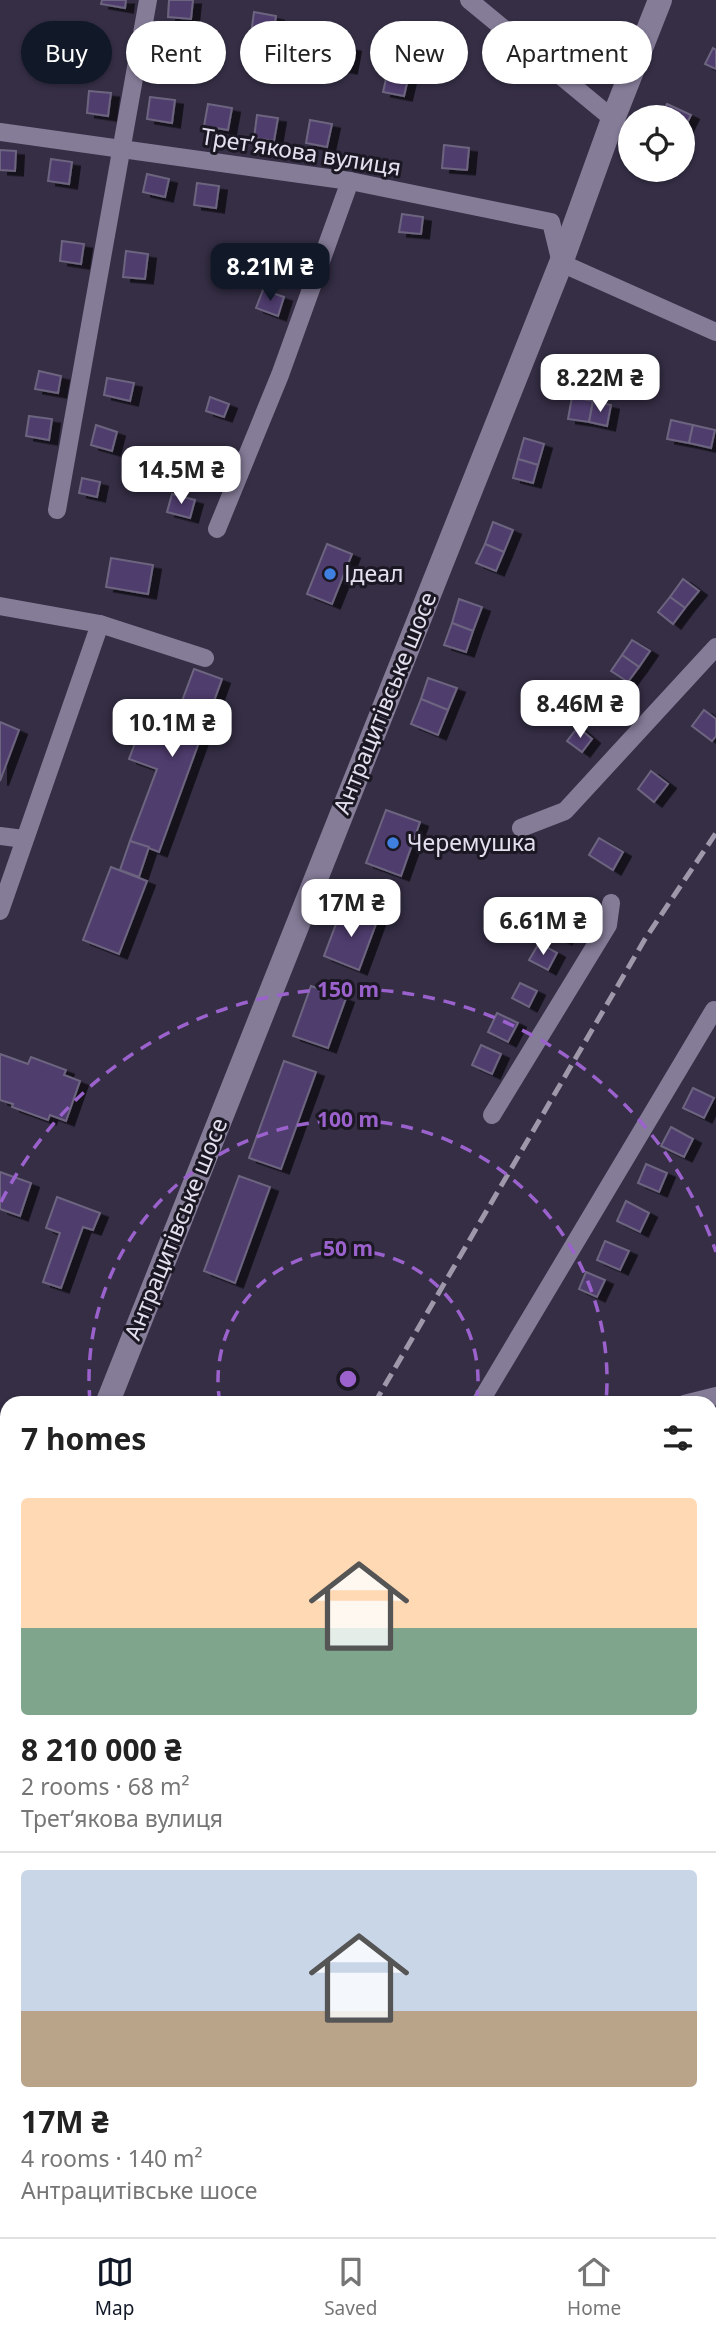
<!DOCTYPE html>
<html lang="en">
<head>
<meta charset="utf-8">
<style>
	:root { --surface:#fff; --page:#f2f2f2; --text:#222; --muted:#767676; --line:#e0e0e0; --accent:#111827 }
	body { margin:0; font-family:"Noto Sans",sans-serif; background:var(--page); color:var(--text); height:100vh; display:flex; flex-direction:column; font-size:26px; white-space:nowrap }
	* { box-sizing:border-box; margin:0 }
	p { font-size:23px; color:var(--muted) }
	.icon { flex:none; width:38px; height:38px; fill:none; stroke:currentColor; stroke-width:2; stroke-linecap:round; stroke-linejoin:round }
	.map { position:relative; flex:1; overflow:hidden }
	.sheet { position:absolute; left:0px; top:1396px; width:718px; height:842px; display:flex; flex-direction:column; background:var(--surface); border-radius:21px 21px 0 0; box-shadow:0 2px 5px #0004 }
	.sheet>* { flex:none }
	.top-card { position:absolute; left:21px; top:21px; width:676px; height:63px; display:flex; gap:14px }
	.buttons { position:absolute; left:618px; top:105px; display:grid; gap:14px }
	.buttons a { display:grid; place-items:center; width:77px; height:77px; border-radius:50%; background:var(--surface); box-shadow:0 2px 5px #0004; font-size:35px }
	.price { position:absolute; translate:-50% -60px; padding:0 16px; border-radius:14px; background:#fff; color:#222; font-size:23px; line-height:46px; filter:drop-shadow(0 2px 4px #0008) }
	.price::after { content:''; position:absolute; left:50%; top:42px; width:21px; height:16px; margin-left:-10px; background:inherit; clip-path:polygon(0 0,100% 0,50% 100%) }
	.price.current { background:var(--accent); color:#fff }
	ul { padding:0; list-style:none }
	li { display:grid; align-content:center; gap:14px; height:371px; padding:0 21px }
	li+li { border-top:2px solid var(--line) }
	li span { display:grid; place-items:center; height:217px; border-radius:7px; color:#555 }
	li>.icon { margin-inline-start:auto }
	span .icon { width:126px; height:126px; fill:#fffc; stroke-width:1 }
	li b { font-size:30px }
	h2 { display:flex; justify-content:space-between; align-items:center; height:84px; padding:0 21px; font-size:30px }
	.pill { padding:0 24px; border-radius:32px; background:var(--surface); box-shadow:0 2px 5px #0004; font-size:24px; line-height:63px }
	.pill.current { background:var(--accent); color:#fff }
	.dock { display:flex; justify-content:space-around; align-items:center; height:98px; border-top:2px solid var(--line); background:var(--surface); font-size:19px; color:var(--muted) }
	.dock a { display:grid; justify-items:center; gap:4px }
	.dock .current { color:var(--accent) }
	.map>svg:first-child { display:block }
	.building { fill:#4f3e6e; stroke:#6d657f; stroke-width:2; filter:url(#shadow) }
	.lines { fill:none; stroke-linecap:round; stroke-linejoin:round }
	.minor { stroke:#857c98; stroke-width:18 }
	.secondary { stroke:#857c98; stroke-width:24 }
	.rail { stroke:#9e98aa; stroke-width:5; stroke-dasharray:14 7; stroke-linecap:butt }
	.ring { fill:none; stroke:#9b62cd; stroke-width:3.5; stroke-dasharray:12 9 }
	.shop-dot { fill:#3f7fe0; stroke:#1b1823; stroke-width:2.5 }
	.labels { text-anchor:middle; stroke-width:6; stroke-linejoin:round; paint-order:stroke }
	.street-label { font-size:23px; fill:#e5e0ef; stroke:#1b1823 }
	.poi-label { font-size:23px; fill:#e5e0ef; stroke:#1b1823; text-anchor:start }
	.centre { fill:#9b62cd; stroke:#1b1823; stroke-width:3.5 }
	.ring-label { font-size:21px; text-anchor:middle; font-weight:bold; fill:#9b62cd; stroke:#1b1823; stroke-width:6; stroke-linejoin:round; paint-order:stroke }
</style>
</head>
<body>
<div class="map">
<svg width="716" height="2237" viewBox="0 0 716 2237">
	<defs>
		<filter id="shadow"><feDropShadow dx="8" dy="4.5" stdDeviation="0" flood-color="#0009"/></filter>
	</defs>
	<rect width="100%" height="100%" fill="#352e45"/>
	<g class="building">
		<polygon points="102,0 126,0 125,8 101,4"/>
		<polygon points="169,0 193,0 191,19 168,17"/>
		<polygon points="254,12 276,16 273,37 251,34"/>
		<polygon points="331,43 353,47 349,69 327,65"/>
		<polygon points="713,48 716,50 716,69 705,64"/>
		<polygon points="387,75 408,79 404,96 383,92"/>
		<polygon points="89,91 111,93 108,116 87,113"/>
		<polygon points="150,97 175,100 172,123 147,119"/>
		<polygon points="208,104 232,108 228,130 204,126"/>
		<polygon points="667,104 691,115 682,133 682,117 661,117"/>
		<polygon points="257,115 278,118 274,141 254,138"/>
		<polygon points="310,120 332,124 327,147 306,143"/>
		<polygon points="444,145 469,148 467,170 442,168"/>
		<polygon points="0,150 16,151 15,171 0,170"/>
		<polygon points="51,159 72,162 69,184 48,181"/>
		<polygon points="147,174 169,179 165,197 143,192"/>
		<polygon points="197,183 219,186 216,208 194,205"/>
		<polygon points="402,214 423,217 421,234 399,232"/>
		<polygon points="62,241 84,244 81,264 60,261"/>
		<polygon points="126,251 148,254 145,279 123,277"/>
		<polygon points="263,290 284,297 278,316 256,308"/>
		<polygon points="39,371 61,376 58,393 35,389"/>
		<polygon points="107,378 134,383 130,401 104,395"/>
		<polygon points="210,397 229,404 224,417 206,411"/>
		<polygon points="572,397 593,401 589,422 568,419"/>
		<polygon points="593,401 611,405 607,426 589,422"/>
		<polygon points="29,416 52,419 49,440 26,436"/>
		<polygon points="671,420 693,425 689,443 667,439"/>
		<polygon points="96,425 117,432 112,451 91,445"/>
		<polygon points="693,425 715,430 711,448 689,443"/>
		<polygon points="524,438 544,444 538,465 518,459"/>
		<polygon points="193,449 216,456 211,470 188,463"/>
		<polygon points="518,459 538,465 533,483 513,478"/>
		<polygon points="82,478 100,482 97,497 79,493"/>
		<polygon points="172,494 195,500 190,518 167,512"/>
		<polygon points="493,522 513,530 504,552 485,544"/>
		<polygon points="327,544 352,554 332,604 307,594"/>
		<polygon points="485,544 504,552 496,571 476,563"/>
		<polygon points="111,558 153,565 148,594 106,587"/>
		<polygon points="683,579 699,591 685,608 670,597"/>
		<polygon points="670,597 685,608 673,624 658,612"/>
		<polygon points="459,599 482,607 473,631 452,623"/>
		<polygon points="452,623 473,631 466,652 444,645"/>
		<polygon points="632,640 650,651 639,667 622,655"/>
		<polygon points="622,655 639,667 628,682 611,671"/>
		<polygon points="194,669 222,679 159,852 130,841 157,769 129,759 140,730 167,741"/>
		<polygon points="428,678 457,688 448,710 421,699"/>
		<polygon points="598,692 613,702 602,718 587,708"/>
		<polygon points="421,699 448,710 438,735 411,724"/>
		<polygon points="704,710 716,719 716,736 712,741 692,726"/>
		<polygon points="0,722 19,730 0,781"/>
		<polygon points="578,727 592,739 582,752 567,741"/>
		<polygon points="651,771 668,784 654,802 638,789"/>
		<polygon points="386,810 420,822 401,876 366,863"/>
		<polygon points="599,838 623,852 613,870 589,855"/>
		<polygon points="130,841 149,847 139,877 120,870"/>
		<polygon points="111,867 147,881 119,954 83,940"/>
		<polygon points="342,908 377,921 359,970 324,956"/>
		<polygon points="554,914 572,924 564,940 545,931"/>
		<polygon points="539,943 557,953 548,970 529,960"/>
		<polygon points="520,983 537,991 529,1007 512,998"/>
		<polygon points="311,986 346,998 328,1048 293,1036"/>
		<polygon points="497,1013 518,1023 508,1042 488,1032"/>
		<polygon points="481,1045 501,1054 492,1074 472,1065"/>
		<polygon points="0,1054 28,1064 31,1057 66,1070 64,1075 80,1081 66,1121 50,1115 48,1120 12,1107 13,1104 0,1100"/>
		<polygon points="284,1061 316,1072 281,1169 249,1158"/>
		<polygon points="693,1088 714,1098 704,1118 683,1108"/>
		<polygon points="671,1127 693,1139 684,1157 661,1146"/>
		<polygon points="646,1164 667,1173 659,1192 638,1183"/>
		<polygon points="0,1172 31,1183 20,1216 0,1209"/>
		<polygon points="239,1176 270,1187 235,1283 204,1271"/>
		<polygon points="57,1197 100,1213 93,1230 83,1227 61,1288 43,1282 60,1233 46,1228"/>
		<polygon points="626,1201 649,1213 640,1232 617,1221"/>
		<polygon points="605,1241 629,1251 620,1270 597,1260"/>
		<polygon points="586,1272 605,1280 597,1297 579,1289"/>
		<polygon points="710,1828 715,1828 714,1848 710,1848"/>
		<rect x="123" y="2231" width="93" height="6"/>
	</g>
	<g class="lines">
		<g class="minor">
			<polyline points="469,0 613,119"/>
			<polyline points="0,132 350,181 551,222 561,263 716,332"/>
			<polyline points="57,510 148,0"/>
			<polyline points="217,529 280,375 350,181"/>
			<polyline points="0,606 100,624"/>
			<polyline points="521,828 565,811 716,647"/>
			<polyline points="0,836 24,839"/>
			<polyline points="0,911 100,624 205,658"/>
			<polyline points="492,1115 608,925 611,903"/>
			<polyline points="479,1404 714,1010"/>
			<polyline points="684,1404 716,1396"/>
			<polyline points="710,1602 716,1602"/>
			<polyline points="710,1899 716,1899"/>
			<polyline points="0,2081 2,2080 7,2058"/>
		</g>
		<g class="secondary">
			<polyline points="107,1404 561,263 613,119 660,0"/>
			<polyline points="0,1672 7,1654"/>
		</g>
		<g class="rail">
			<polyline points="374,1404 645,939 716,833"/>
			<polyline points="0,1955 7,1948"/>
		</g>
	</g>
	<g class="ring">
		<path d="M220 1403A130 130 0 1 1 476 1403"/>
		<path d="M90 1402A259 259 0 1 1 606 1402"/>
		<path d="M1 1202A389 389 0 0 1 716 1252"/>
	</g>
	<g class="shop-dot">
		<circle cx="330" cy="574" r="7"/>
		<circle cx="393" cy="843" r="7"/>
	</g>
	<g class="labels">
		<g class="street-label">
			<text transform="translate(301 152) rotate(9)" y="8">Третʼякова вулиця</text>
			<text transform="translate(385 703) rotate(-68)" y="8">Антрацитівське шосе</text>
			<text transform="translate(176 1229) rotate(-68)" y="8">Антрацитівське шосе</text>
		</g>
		<g class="poi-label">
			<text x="344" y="582">Ідеал</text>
			<text x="407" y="851">Черемушка</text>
		</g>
	</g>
	<circle cx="348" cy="1379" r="10" class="centre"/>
	<g class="ring-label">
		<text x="348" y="997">150 m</text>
		<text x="348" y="1127">100 m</text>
		<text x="348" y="1256">50 m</text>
	</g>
</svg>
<div class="buttons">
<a><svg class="icon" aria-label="locate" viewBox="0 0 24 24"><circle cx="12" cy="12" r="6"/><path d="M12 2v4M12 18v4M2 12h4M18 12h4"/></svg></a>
</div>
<b class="price current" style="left:270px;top:303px">8.21M ₴</b>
<b class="price" style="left:600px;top:414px">8.22M ₴</b>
<b class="price" style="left:181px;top:506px">14.5M ₴</b>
<b class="price" style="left:580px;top:740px">8.46M ₴</b>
<b class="price" style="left:172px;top:759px">10.1M ₴</b>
<b class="price" style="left:351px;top:939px">17M ₴</b>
<b class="price" style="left:543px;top:957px">6.61M ₴</b>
<div class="top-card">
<a class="pill current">Buy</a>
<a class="pill">Rent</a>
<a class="pill">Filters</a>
<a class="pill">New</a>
<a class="pill">Apartment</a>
</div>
<section class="sheet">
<h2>7 homes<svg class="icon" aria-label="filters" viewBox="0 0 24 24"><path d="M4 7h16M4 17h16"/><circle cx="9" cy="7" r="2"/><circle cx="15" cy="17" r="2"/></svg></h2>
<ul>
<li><span style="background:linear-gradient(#ffd9b3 60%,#7fa58c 0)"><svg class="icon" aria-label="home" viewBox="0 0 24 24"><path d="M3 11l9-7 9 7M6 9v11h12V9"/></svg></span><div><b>8 210 000 ₴</b><p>2 rooms · 68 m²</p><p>Третʼякова вулиця</p></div></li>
<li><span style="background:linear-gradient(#c9d6e8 65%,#b9a48a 0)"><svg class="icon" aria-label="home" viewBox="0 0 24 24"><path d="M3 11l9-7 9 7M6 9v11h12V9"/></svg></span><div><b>17M ₴</b><p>4 rooms · 140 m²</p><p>Антрацитівське шосе</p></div></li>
</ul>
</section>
</div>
<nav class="dock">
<a class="current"><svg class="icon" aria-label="map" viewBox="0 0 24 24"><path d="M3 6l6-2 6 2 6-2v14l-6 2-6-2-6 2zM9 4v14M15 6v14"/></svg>Map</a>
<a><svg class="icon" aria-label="saved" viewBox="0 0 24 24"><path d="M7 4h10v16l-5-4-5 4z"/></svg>Saved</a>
<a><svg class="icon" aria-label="home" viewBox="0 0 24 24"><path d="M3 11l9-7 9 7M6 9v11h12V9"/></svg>Home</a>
</nav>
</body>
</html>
